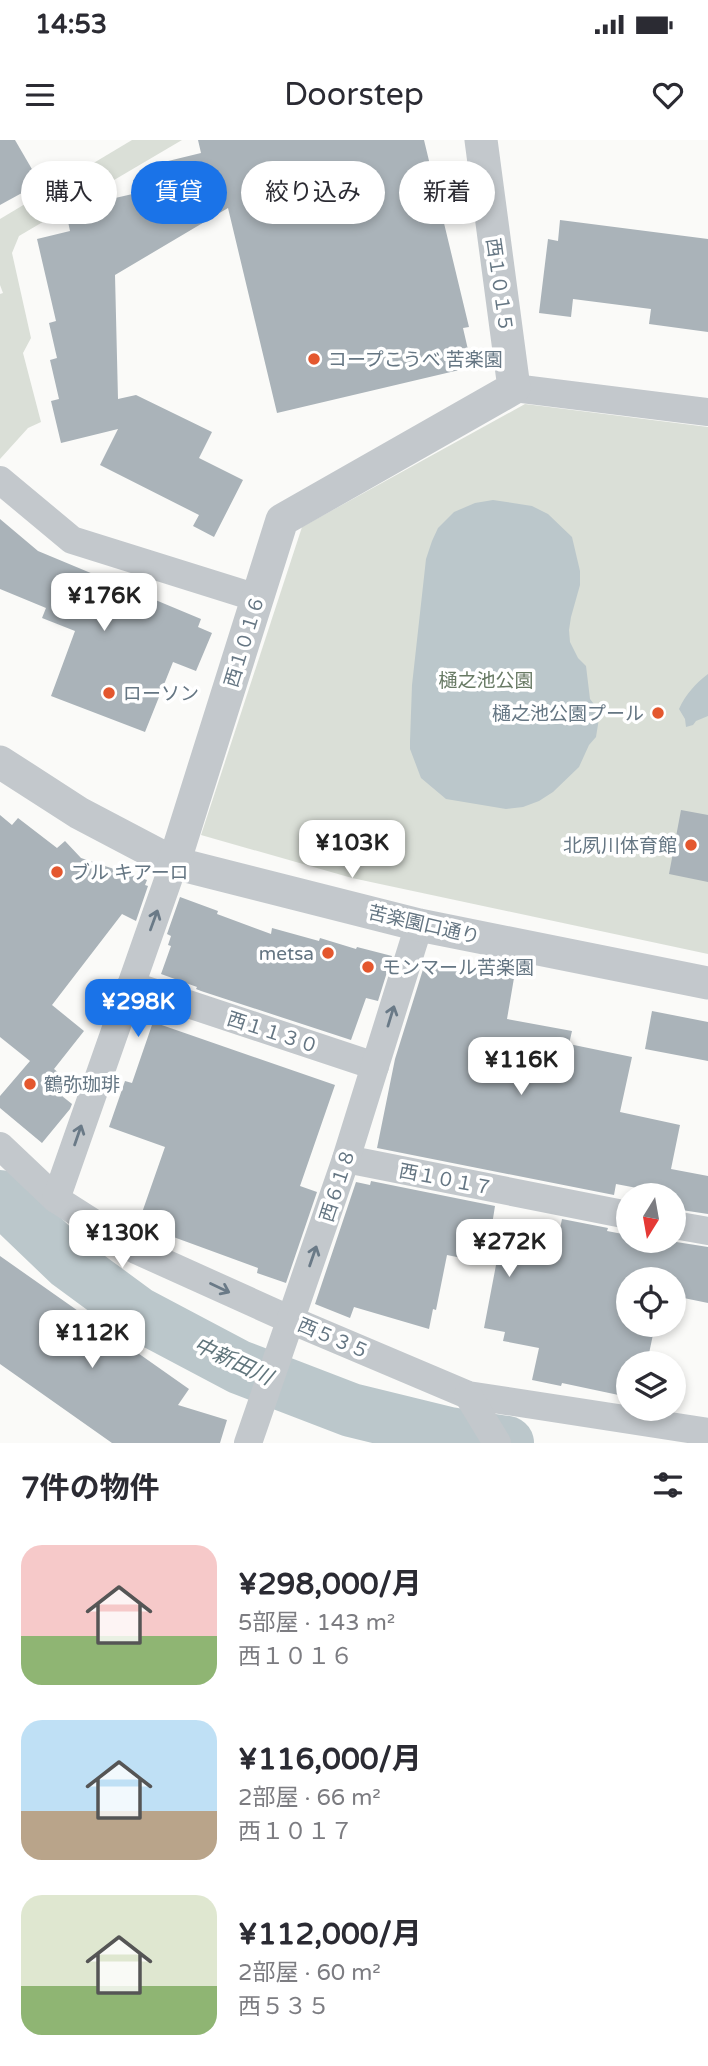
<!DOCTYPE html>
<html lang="ja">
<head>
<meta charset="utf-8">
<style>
	:root { --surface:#fff; --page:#f7f7f7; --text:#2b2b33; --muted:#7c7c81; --accent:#1a73e8 }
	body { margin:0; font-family:"Varela Round","Noto Sans JP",sans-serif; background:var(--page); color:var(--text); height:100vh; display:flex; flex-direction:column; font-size:26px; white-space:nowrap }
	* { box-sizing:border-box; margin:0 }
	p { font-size:23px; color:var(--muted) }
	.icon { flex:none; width:38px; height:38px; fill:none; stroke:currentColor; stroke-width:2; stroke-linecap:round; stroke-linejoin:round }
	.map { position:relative; height:1303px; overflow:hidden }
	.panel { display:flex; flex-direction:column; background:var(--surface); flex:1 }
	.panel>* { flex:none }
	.banner { position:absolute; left:21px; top:21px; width:667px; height:63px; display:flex; gap:14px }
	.needle { width:46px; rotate:191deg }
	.controls { position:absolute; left:616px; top:1043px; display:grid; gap:14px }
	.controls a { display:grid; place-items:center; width:70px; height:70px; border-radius:50%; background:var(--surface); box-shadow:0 4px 10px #0003; font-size:35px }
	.price { position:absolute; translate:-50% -60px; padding:0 16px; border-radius:14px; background:#fff; color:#222; font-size:23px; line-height:46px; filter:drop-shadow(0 2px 4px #0008) }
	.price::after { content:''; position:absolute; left:50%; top:42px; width:21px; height:16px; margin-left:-10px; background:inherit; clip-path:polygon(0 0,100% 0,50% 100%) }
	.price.active { background:var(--accent); color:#fff }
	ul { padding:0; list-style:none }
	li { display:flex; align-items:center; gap:21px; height:175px; padding:0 21px }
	li span { display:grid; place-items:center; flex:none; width:196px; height:140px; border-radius:21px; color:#555 }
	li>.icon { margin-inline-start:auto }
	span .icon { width:84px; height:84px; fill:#fffc; stroke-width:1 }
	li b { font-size:30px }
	h2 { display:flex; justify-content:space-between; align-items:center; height:84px; padding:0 21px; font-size:30px }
	.pill { padding:0 24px; border-radius:32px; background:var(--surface); box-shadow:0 4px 10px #0003; font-size:24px; line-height:63px }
	.pill.active { background:var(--accent); color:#fff }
	.status { display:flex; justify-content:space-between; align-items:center; height:49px; padding:0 35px; background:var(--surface); direction:ltr }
	.status svg { height:19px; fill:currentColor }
	header { display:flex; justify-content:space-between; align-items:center; height:91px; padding:0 21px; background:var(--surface); font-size:32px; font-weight:600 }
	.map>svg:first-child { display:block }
	.green { fill:#dadfd7 }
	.water { fill:#bbc7cb }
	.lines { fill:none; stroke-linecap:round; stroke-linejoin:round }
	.river { stroke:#bbc7cb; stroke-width:54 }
	.building { fill:#aab3b9 }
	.minor { stroke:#c3c8cc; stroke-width:28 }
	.tertiary { stroke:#c3c8cc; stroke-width:33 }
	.oneway { stroke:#6a7a87 }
	.poi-dot { fill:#e4572e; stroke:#fff; stroke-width:2.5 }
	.labels { text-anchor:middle; stroke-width:7; stroke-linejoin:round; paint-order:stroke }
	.street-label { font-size:19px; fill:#657683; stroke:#fff }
	.poi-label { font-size:19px; fill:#657683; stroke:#fff; text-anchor:start }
	.park-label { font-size:19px; fill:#687a64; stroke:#fff }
	.water-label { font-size:21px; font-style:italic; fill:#60757c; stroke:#fff }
</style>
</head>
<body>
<div class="status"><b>14:53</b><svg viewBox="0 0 49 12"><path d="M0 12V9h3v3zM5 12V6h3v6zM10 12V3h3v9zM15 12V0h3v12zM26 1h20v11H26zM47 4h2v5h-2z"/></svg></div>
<header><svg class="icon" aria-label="menu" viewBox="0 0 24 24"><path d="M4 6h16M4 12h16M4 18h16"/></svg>Doorstep<svg class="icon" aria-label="heart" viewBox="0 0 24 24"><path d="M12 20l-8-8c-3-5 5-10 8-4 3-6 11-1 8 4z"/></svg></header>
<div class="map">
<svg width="708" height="1303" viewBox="0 0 708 1303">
	<rect width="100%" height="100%" fill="#fafaf8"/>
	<g class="green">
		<polygon points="132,0 182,0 19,96 12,113 31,198 23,213 41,282 28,288 0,319 0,154 3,153 0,145 0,79"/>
		<polygon points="525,264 708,287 708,814 352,738 201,695 302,387"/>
	</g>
	<g class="water">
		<polygon points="493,360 532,366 548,374 572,397 580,431 580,445 571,477 569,490 570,502 578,518 586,526 590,559 600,572 596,597 589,605 579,627 553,652 539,661 523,667 506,669 446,659 421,638 410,609 410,601 412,545 426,419 432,401 438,388 454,372 475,363"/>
		<path d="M708,534v42l-12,5 -3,4 -7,2 -1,-8 -6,-10c7,-15 16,-25 29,-35z"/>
	</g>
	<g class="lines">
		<polyline class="river" points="0,1057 69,1123 137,1173 239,1227 351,1270 449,1294 507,1303"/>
	</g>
	<g class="building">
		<polygon points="0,0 15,0 40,43 0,65"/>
		<polygon points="198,0 424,0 469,187 463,188 472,227 277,273 228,68 115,135 118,259 136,255 212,292 199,318 243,340 214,397 193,386 199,375 100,325 118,289 61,303 51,261 59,259 50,220 57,218 49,183 56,181 37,99 70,91 67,77 104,68 102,61 137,53 133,40 166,31 164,22 201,13"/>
		<polygon points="560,80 708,99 708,192 649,184 651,169 573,159 571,177 539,173 548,99 558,101"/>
		<polygon points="0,379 38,411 201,479 198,487 212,493 196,531 173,522 145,592 51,556 75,491 42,478 46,468 0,449"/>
		<polygon points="681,670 708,675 708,742 669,734"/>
		<polygon points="0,675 12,685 18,678 57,708 65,701 81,718 147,740 145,745 148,746 136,781 122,774 52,865 84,891 54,929 72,944 62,956 72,964 70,969 42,1003 0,968 0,956 30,921 0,897"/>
		<polygon points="180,757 218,771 217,774 271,794 272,788 319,801 320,798 356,809 357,807 392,816 378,861 366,858 351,900 201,851 196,849 197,847 161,834 171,806 168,805 171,796 167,794"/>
		<polygon points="425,823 514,838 507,879 572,891 569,904 632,917 620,972 680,985 671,1029 708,1036 708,1074 675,1069 677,1057 674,1055 616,1044 614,1055 377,1008 395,919"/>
		<polygon points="652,871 708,882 708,921 645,909"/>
		<polygon points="153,882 335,945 300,1046 317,1052 286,1143 257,1133 258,1128 138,1084 165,1007 109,987 125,941 132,943"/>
		<polygon points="371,1041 495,1066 492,1085 558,1098 562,1079 608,1088 607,1091 628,1095 628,1101 656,1101 668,1103 670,1101 708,1107 708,1163 674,1156 674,1139 628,1139 628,1185 655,1185 647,1223 628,1223 628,1257 562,1243 561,1246 532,1240 539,1208 503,1201 505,1192 484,1188 496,1125 447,1115 436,1170 433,1169 429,1189 354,1167 350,1178 315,1164 356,1042 370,1045"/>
		<polygon points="0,1116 189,1249 178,1265 227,1280 220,1303 112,1303 0,1224"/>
	</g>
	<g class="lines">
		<g class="minor">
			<polyline points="514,248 708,272"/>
			<polyline points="0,340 72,400 257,458"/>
			<polyline points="131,845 375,926"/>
			<polyline points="0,1006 56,1059 136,1110 291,1180 468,1255 708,1292"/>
			<polyline points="346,1019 628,1075"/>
			<polyline points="56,1059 174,723"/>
			<polyline points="674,1085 708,1091"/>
			<polyline points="468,1255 497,1303"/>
			<polyline points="248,1303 346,1019 419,785"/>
		</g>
		<g class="tertiary">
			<polyline points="0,622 79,673 174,723 419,785 708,843"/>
			<polyline points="174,723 282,380 514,248 481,0"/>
		</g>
	</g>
	<defs><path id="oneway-shaft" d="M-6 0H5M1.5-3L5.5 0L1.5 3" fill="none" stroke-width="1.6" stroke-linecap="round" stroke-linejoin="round" transform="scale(1.75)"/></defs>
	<g class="oneway">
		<use href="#oneway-shaft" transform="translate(154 780) rotate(-70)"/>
		<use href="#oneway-shaft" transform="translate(391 876) rotate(-73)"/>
		<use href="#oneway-shaft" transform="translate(78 995) rotate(-71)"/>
		<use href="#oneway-shaft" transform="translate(313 1116) rotate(-71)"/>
		<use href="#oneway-shaft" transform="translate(220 1148) rotate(25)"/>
	</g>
	<g class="poi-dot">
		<circle cx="314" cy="219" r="7"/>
		<circle cx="109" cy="553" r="7"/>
		<circle cx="658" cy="573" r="7"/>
		<circle cx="691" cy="705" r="7"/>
		<circle cx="57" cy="732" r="7"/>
		<circle cx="328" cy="813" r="7"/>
		<circle cx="368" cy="827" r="7"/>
		<circle cx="30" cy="944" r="7"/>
	</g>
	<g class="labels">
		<g class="street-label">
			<text transform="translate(500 145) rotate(82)" y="7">西１０１５</text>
			<text transform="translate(244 501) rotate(-73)" y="7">西１０１６</text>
			<text transform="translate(424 784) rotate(13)" y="7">苦楽園口通り</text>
			<text transform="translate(273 892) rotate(18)" y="7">西１１３０</text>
			<text transform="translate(446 1039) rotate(11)" y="7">西１０１７</text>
			<text transform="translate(337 1045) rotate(-72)" y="7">西６１８</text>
			<text transform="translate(334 1198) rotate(23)" y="7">西５３５</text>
		</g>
		<g class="poi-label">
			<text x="328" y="226">コープこうべ 苦楽園</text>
			<text x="123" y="560">ローソン</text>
			<text x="644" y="580" text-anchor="end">樋之池公園プール</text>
			<text x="677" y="712" text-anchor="end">北夙川体育館</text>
			<text x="71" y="739">ブル キアーロ</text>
			<text x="314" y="820" text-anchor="end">metsa</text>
			<text x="382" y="834">モンマール苦楽園</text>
			<text x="44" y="951">鶴弥珈琲</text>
		</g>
		<g class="park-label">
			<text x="486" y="547">樋之池公園</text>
		</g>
		<g class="water-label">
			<text transform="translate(233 1221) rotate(25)" y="7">中新田川</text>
		</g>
	</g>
</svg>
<div class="controls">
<a><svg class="needle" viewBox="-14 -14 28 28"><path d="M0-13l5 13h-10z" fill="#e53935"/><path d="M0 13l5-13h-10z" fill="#7c7c81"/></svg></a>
<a><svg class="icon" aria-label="locate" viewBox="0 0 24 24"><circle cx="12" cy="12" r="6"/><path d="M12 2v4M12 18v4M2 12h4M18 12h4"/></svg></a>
<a><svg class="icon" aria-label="layers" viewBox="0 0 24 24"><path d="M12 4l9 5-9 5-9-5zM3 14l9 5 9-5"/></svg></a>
</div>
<b class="price" style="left:104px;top:493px">¥176K</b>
<b class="price" style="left:352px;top:740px">¥103K</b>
<b class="price active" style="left:138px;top:899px">¥298K</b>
<b class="price" style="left:521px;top:957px">¥116K</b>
<b class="price" style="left:122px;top:1130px">¥130K</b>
<b class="price" style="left:509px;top:1139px">¥272K</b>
<b class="price" style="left:92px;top:1230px">¥112K</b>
<div class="banner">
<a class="pill">購入</a>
<a class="pill active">賃貸</a>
<a class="pill">絞り込み</a>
<a class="pill">新着</a>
</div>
</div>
<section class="panel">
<h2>7件の物件<svg class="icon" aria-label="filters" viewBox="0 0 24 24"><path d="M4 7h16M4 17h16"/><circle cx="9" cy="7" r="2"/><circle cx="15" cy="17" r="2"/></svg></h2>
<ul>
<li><span style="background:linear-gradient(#f6c9c9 65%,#8fb573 0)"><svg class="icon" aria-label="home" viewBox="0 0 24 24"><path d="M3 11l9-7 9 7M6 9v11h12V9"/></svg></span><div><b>¥298,000/月</b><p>5部屋 · 143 m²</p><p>西１０１６</p></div></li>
<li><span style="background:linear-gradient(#bfe0f5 65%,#b9a48a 0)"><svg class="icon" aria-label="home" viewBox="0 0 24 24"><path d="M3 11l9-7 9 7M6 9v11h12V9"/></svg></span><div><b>¥116,000/月</b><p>2部屋 · 66 m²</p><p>西１０１７</p></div></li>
<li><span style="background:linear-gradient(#dfe7d0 65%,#8fb573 0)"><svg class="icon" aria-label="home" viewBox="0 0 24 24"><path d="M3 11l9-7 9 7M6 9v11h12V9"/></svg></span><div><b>¥112,000/月</b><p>2部屋 · 60 m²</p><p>西５３５</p></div></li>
</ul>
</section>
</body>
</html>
